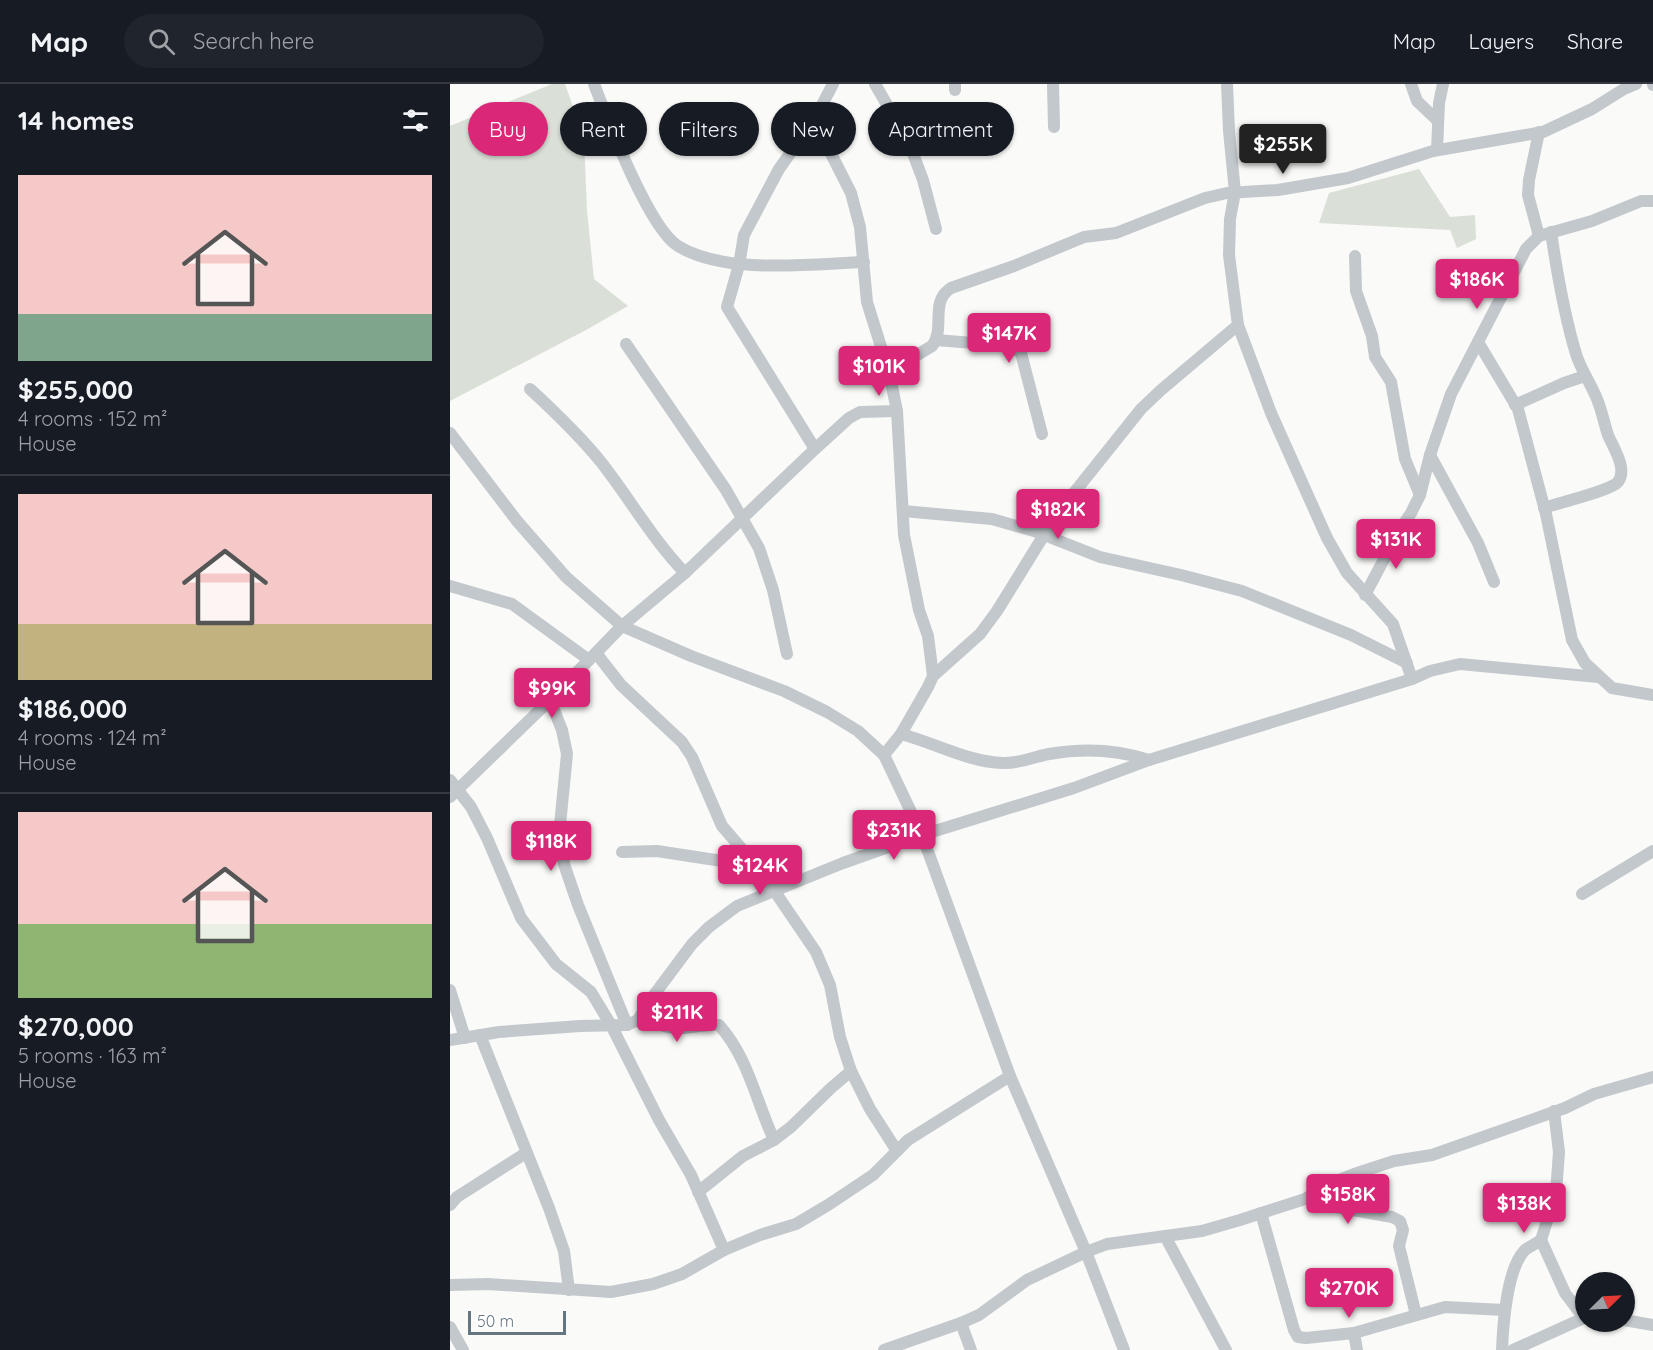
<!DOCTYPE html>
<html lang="en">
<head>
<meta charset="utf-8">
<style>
	:root { --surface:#171b24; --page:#20242c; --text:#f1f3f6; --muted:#9ea1a6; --line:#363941; --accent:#db2777 }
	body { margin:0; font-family:Quicksand,sans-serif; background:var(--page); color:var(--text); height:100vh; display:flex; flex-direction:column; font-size:22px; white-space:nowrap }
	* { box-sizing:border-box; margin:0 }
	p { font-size:20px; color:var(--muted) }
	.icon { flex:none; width:33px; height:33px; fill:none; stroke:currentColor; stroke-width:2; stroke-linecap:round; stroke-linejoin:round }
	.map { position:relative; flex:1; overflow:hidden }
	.drawer { display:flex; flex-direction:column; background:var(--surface); width:450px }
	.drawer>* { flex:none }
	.guide { position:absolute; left:18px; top:18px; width:570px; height:54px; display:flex; gap:12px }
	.needle { width:39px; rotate:66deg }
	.fabs { position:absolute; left:1125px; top:1188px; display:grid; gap:12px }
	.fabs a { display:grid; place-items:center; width:60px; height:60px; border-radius:50%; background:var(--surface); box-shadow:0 2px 4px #0004; font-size:30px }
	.scale { position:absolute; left:18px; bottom:15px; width:98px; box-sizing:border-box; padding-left:6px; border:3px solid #657683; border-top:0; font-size:16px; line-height:21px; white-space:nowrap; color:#657683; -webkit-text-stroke:4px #fff; paint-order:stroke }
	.price { position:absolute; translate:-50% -51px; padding:0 14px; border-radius:6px; background:var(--accent); color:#fff; font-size:20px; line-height:39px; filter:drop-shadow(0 2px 3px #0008) }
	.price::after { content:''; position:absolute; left:50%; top:36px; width:18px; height:14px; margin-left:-9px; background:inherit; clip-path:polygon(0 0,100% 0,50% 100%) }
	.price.selected { background:#222; color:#fff }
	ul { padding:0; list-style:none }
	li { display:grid; align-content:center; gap:12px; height:318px; padding:0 18px }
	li+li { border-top:2px solid var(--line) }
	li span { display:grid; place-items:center; height:186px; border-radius:0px; color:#555 }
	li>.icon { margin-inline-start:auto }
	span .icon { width:108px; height:108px; fill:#fffc; stroke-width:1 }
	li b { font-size:26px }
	h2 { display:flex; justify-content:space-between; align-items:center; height:72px; padding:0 18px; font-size:26px }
	.chip { padding:0 21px; border-radius:27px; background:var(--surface); box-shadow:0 2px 4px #0004; font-size:21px; line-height:54px }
	.chip.selected { background:var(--accent); color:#fff }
	header { display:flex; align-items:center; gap:36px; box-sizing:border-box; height:84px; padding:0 30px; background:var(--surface); border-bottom:2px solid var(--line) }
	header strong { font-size:28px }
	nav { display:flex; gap:33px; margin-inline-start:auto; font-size:21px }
	.search { width:420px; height:54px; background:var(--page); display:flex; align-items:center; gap:15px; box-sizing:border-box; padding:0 21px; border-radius:33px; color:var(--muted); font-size:22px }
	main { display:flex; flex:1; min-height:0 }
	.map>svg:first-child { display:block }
	.green { fill:#dadfd7 }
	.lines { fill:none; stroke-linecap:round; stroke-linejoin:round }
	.street { stroke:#c3c8cc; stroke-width:12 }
</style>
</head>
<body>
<header>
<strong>Map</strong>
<div class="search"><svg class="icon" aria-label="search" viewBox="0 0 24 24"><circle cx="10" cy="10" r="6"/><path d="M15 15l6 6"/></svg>Search here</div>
<nav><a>Map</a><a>Layers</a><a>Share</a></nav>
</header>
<main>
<section class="drawer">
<h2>14 homes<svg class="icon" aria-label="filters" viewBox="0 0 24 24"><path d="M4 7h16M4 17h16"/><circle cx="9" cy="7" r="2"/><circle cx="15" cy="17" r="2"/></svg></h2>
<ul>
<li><span style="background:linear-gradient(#f6c9c9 75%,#7fa58c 0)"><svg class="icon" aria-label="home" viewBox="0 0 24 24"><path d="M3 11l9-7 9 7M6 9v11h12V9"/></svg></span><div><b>$255,000</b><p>4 rooms · 152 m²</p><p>House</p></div></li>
<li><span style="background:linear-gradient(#f6c9c9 70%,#c2b280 0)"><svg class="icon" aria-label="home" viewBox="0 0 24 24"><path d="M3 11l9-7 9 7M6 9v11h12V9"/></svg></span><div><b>$186,000</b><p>4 rooms · 124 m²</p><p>House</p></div></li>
<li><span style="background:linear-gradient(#f6c9c9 60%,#8fb573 0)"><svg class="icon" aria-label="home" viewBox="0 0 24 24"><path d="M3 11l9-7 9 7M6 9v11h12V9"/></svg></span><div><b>$270,000</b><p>5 rooms · 163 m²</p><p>House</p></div></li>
</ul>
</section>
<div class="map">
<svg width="1203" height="1266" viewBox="0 0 1203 1266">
	<rect width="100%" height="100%" fill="#fafaf8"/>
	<g class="green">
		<polygon points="102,0 115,0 134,54 137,127 144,195 178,222 136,246 0,317 0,42"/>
		<polygon points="969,85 1000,133 1025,131 1026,155 1007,164 1000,146 869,139 879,109"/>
	</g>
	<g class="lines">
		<g class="street">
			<path d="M144,0c14,36 54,143 84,162 47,29 132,18 186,16"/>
			<polyline points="425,0 459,59 473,96 486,145"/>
			<polyline points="505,0 505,6"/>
			<polyline points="603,0 604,43"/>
			<polyline points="961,0 967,17 988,37"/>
			<polyline points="1203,0 1203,1"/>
			<polyline points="364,36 401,109 410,143 417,218 439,288 447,327 454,451 469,526 478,552 483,592"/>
			<polyline points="987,66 989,19 993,0"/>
			<polyline points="1089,152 1078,111 1079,96 1089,48"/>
			<polyline points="905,172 906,207 922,252 925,273 941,298 955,375 970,411"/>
			<polyline points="486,256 560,262 571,269 592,350"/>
			<polyline points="1028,258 1068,325 1096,430 1122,556 1135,579 1162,604 1203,611"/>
			<polyline points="176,260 276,406 309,464 323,506 337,570"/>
			<path d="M439,288l43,-26c14,-18 -3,-44 19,-58l63,-22 70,-29 32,-4 89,-35 22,-5 51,-3 70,-12 85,-27 110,-19 49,-23 32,-20 12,-5"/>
			<path d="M80,305c25,23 50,47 71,73 29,37 52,78 84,111"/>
			<polyline points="1065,321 1114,299 1135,292"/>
			<polyline points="0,349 67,437 116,493 172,542 241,572 334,607 377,628 408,647 434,671 472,751 560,992 636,1168 674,1266"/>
			<polyline points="365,365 277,223 289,181 294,151 329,85 364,36 383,0"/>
			<polyline points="980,371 1028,459 1044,498"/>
			<path d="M1094,424c14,-5 66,-17 74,-26 10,-13 -5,-35 -10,-47 -4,-12 -6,-24 -11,-36 -6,-15 -16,-29 -21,-45 -12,-40 -19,-81 -25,-122"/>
			<polyline points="453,427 542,435 584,447 650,473 731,491 792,507 901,551 957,579"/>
			<polyline points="0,502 62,520 139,576"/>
			<polyline points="915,511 949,447 961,429 970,411 980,371 1001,310 1076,165 1089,152 1142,137 1191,117 1203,117"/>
			<polyline points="146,569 171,601 232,658 242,673 272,742 311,787 366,868 380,901 390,953 401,987 420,1025 447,1067"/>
			<polyline points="962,595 980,587 1010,580 1148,593"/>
			<polyline points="100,616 112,646 117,670 110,741 114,780 128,821 177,941"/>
			<path d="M451,650c34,9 67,28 102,29 16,1 30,-6 46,-9 34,-6 67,-5 100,6"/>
			<polyline points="434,671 451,650 478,603 483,592 530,550 547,527 594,451 619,415 691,325 711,306 788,241"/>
			<polyline points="0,696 21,723 37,754 71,834 106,880 141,908 161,941 209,1036 241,1091 274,1166"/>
			<polyline points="0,713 100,616 172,542 235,489 365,365 399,334 410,328 447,327"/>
			<polyline points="172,768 207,767 272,777 298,774"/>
			<polyline points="1132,810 1203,767"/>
			<polyline points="0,906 15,954"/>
			<path d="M188,936c13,0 24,7 38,8 15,1 29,-5 43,-3 29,32 37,76 55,115"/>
			<polyline points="30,951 99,1124 114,1167 119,1206"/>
			<polyline points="0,956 49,948 130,942 177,941 188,936 198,919 242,860 259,843 287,822 393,779 472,751 624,704 699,676 962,595 943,540 897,489 877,454 821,329 788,241 779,171 780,135 785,108 779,47 777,0"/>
			<polyline points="248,1108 293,1072 324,1056 341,1043 381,1004 401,987"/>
			<polyline points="861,1111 886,1123 942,1133 950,1137 953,1146 949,1162 966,1231"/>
			<polyline points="0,1121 7,1113 76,1069"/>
			<polyline points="811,1129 844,1246 848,1253 856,1254 904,1249 995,1223 1054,1226"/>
			<polyline points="715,1152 776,1266"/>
			<polyline points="1091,1156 1115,1209 1133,1233"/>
			<polyline points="0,1201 38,1200 161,1208 203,1200 232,1190 274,1166 310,1151 346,1140 378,1121 423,1091 458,1056 560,992"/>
			<polyline points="1174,1236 1203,1241"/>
			<polyline points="511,1239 521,1266"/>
			<polyline points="0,1243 13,1266"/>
			<polyline points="904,1249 907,1266"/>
			<polyline points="434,1266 511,1239 529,1231 577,1196 636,1168 657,1160 752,1147 790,1136 855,1115 877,1101 904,1090 944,1077 982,1071 1115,1024 1144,1010 1203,993"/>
			<path d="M1052,1266c1,-25 5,-82 23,-100 5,-4 11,-6 16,-10l15,-47 3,-41 -5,-41"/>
			<polyline points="1063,1266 1136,1233"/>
		</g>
	</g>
</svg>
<div class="fabs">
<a><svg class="needle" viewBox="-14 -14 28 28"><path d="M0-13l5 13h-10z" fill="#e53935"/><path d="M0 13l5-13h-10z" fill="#9ea1a6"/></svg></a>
</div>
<div class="scale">50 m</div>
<b class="price selected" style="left:833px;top:91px">$255K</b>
<b class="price" style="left:1027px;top:226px">$186K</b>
<b class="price" style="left:559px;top:280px">$147K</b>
<b class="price" style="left:429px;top:313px">$101K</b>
<b class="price" style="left:608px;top:456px">$182K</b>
<b class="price" style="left:946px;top:486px">$131K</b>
<b class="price" style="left:102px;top:635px">$99K</b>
<b class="price" style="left:444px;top:777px">$231K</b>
<b class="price" style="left:101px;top:788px">$118K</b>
<b class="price" style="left:310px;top:812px">$124K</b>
<b class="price" style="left:227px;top:959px">$211K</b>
<b class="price" style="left:898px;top:1141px">$158K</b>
<b class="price" style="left:1074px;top:1150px">$138K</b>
<b class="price" style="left:899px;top:1235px">$270K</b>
<div class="guide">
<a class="chip selected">Buy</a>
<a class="chip">Rent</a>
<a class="chip">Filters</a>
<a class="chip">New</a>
<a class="chip">Apartment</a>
</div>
</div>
</main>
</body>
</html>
